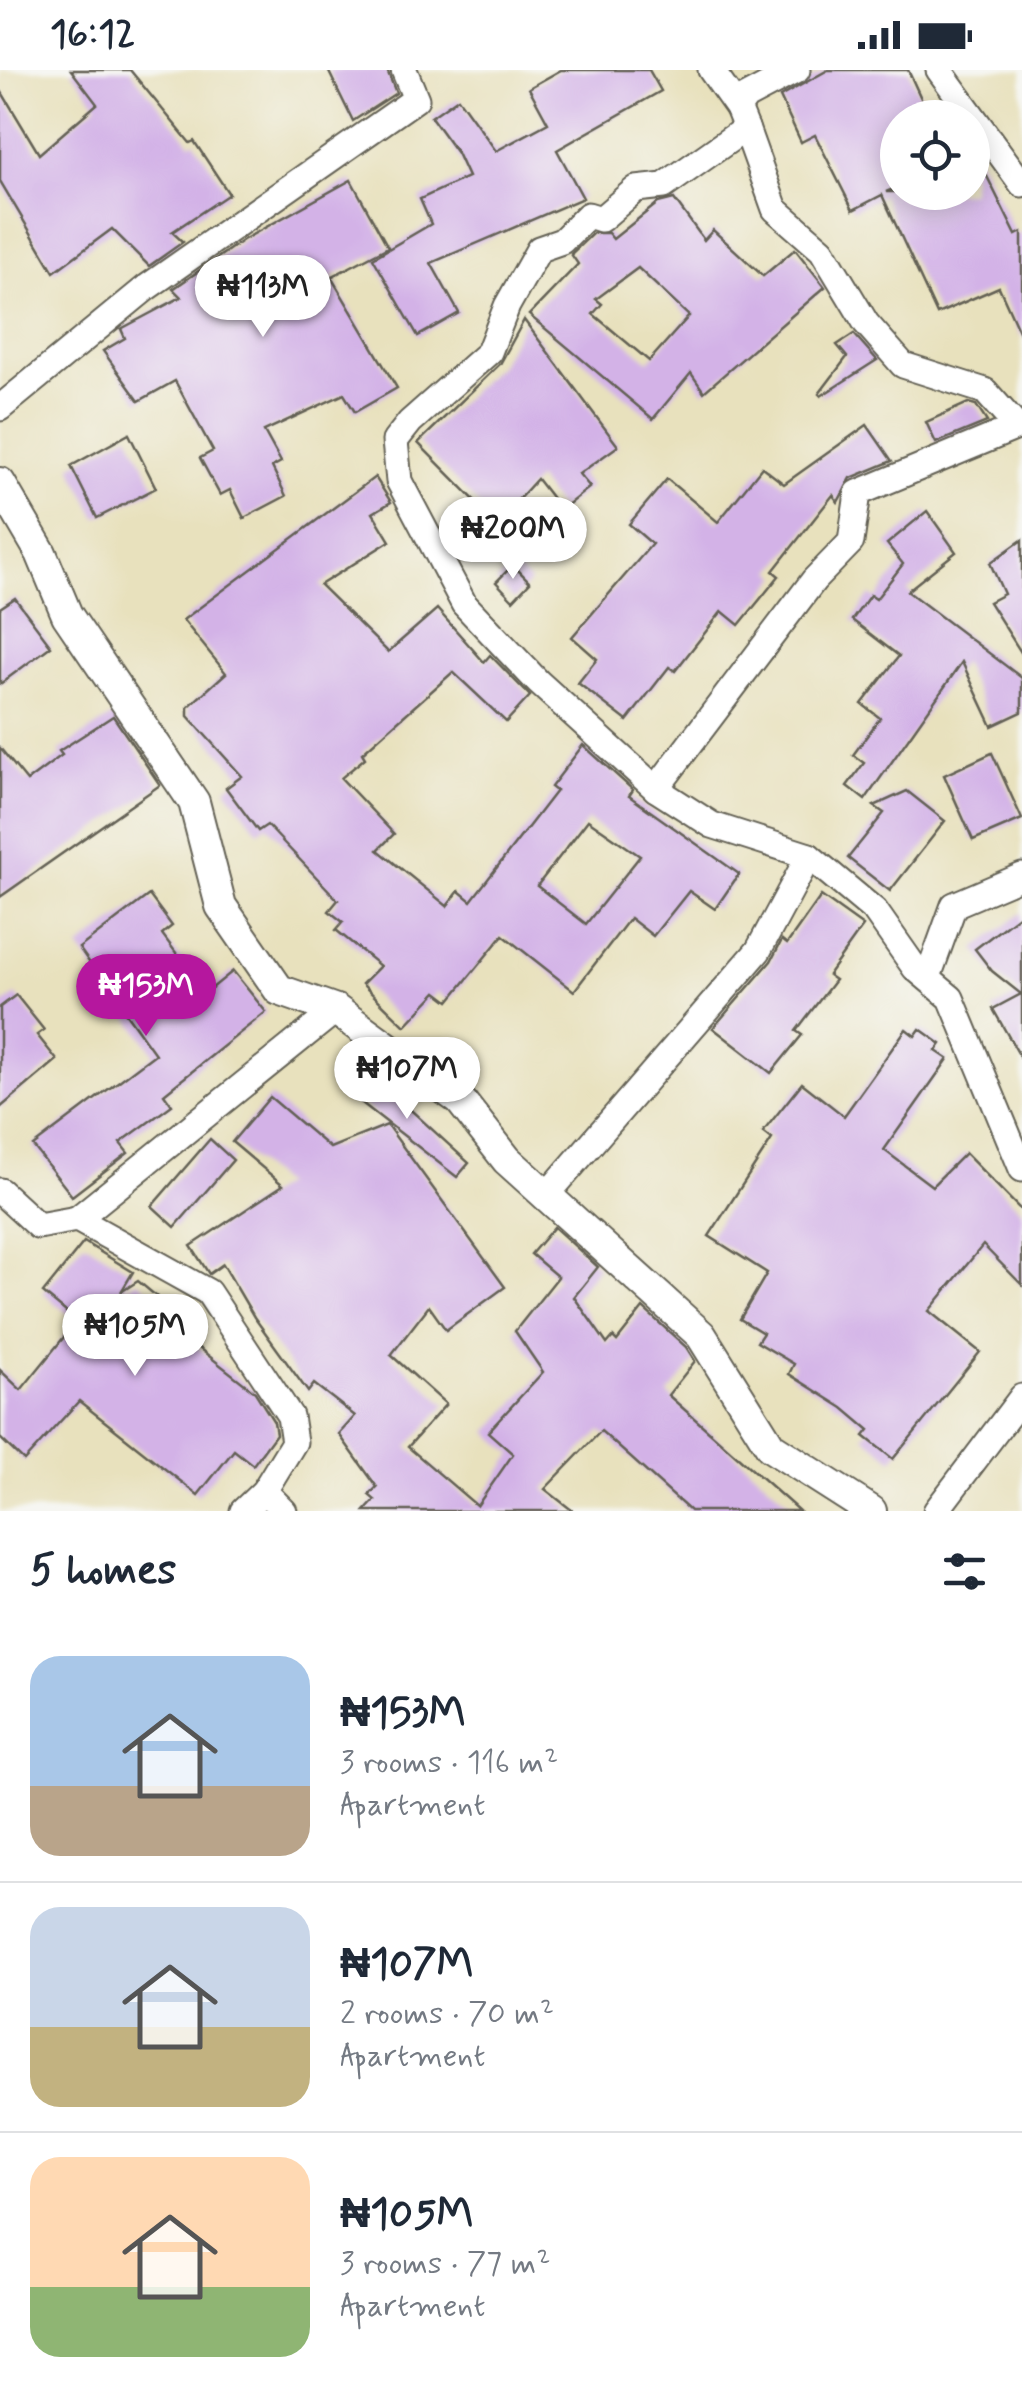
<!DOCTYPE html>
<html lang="en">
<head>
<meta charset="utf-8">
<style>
	:root { --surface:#fff; --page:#f6f6f7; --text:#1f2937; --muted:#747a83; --line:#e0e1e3; --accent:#b5179e }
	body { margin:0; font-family:Mynerve,sans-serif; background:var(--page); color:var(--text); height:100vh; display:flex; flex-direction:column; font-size:38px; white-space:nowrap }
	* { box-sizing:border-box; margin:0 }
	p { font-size:32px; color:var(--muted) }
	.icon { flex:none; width:55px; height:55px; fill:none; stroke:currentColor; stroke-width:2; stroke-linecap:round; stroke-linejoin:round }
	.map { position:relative; height:1441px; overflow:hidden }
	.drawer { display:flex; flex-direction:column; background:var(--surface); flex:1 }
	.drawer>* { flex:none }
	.tools { position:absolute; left:880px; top:30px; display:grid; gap:20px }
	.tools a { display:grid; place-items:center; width:110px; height:110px; border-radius:50%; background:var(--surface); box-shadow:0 5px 25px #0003; font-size:50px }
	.price { position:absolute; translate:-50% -85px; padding:0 22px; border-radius:35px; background:#fff; color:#222; font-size:32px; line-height:65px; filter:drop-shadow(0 2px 5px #0008) }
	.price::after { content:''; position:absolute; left:50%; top:60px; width:30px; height:22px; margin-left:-15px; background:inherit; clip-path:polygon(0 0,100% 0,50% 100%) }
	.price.active { background:var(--accent); color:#fff }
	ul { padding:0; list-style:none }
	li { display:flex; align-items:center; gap:30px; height:250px; padding:0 30px }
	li+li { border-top:2px solid var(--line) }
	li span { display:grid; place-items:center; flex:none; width:280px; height:200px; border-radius:30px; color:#555 }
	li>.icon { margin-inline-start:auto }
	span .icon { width:120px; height:120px; fill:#fffc; stroke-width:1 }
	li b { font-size:42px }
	h2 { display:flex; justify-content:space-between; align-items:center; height:120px; padding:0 30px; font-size:42px }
	.status { display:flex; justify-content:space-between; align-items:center; height:70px; padding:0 50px; background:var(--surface); direction:ltr }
	.status svg { height:28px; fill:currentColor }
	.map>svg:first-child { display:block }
	.building { fill:#d3b2e7; fill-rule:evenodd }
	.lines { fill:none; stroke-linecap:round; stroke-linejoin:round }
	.minor-casing { stroke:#636154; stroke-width:29 }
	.tertiary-casing { stroke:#636154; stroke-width:34 }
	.minor { stroke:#fff; stroke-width:25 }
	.tertiary { stroke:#fff; stroke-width:30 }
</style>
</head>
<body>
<div class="status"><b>16:12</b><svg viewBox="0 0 49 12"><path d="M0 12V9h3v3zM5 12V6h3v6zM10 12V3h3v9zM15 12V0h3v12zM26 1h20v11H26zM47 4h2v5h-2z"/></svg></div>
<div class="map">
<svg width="1022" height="1441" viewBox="0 0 1022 1441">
	<rect width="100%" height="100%" fill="#f6f6f2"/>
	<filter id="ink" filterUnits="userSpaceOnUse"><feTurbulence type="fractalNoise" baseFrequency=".01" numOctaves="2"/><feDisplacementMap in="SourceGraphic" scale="20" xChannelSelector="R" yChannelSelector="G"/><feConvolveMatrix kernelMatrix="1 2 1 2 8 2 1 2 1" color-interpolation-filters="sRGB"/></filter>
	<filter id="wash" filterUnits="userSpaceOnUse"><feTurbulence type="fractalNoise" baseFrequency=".0048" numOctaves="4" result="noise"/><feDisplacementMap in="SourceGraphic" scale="40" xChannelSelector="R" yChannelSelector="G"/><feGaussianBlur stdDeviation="2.25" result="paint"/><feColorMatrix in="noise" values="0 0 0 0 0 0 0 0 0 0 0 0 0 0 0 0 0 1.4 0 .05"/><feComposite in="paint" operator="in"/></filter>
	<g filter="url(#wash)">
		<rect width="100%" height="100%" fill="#e8e1bd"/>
		<g id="blocks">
			<g class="building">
				<polygon points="71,0 130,0 190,73 194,71 229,124 172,162 183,172 149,196 112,159 54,202 0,111 0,19 39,84 97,34"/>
				<polygon points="328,0 387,0 396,23 353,51"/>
				<polygon points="561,0 649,0 661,21 557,80 583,128 431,193 459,243 418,266 373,188 431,154 420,129 468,107 457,83 431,47 458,28 496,81 548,53 529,18"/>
				<polygon points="828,0 908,0 930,48 898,48 898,117 886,122 972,122 972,76 1016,165 1022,162 1022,268 999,217 937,244 882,125 853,140 815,65 801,72 780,27"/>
				<polygon points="351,110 388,177 331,207 397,318 355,342 344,324 264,361 281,392 272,397 286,426 244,448 230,420 220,425 200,388 213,381 175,311 139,331 103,281 125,268 121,259 181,227 173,219 243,170"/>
				<path d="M674,129l30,41 9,-10 50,46 32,-27 30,38 -121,105 -13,-19 -38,46 -124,-104 49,-51 -7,-10 22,-21h15l5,6 45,-36zM638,198l51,48 -40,45 -56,-47 9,-10 -6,-5z"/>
				<polygon points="524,250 618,376 579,404 590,417 561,440 537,409 497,453 418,373 500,294"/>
				<polygon points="854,264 877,290 821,326 819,324 847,287 837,275"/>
				<polygon points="968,333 976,335 987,352 936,373 926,352"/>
				<polygon points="867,355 892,391 851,408 838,432 833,425 773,501 779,506 739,555 722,541 675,601 669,597 627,651 578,613 597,589 572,567 652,474 629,454 667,409 718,452 762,397 784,414"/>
				<polygon points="129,364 156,418 97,448 71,396"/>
				<path d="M375,407l16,25 -18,11 17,28 -70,44 68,67 49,-43 47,53 6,-7 40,41 -24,26 -53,-50 -91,81 3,5 -24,20 53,56 -16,16 69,56 12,-15 12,10 85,-110 -5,-4 32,-42 50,45 -4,6 110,78 -24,35 -26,-18 -36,45 -23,-18 -56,73 -71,-56 -54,66 -12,-9 -32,34 -43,-42 18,-18 -44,-36 7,-8 -14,-11 9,-11 -71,-75 -9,6 -32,-43 16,-12 -54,-60v-9l38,-34 -43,-53zM588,750l52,36 -54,68 -49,-38z"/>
				<polygon points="927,441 956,482 907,521 1022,608 1022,642 992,656 962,592 865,730 847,716 864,693 853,685 880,648 862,634 899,586 852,550 870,525 876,529 903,494 887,474"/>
				<polygon points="1022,470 1022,584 989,532 1004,524 990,493"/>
				<polygon points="513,495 530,512 513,530 496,512"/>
				<polygon points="15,528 51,576 0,614 0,538"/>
				<polygon points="113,646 160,715 0,827 0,678 27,711 62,685 59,681"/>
				<polygon points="992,683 1022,749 973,770 944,705"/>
				<polygon points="907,721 945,751 890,821 848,788 884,743 874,736"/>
				<polygon points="149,825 172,856 162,864 206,923 233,901 266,942 164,1024 172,1035 120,1073 128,1083 72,1126 33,1076 155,984 79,878"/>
				<polygon points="821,826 863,856 828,905 835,910 796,961 802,965 771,1003 713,958 771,891 782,870 787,874"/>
				<polygon points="1022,843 1022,990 993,939 1021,924 992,901 975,879"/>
				<polygon points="16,925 44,960 37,965 57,990 0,1038 0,937"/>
				<polygon points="906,959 915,966 920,959 941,974 936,981 948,989 884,1080 932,1116 965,1083 1022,1141 1022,1215 983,1175 929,1241 980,1282 893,1389 864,1366 869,1360 843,1338 789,1304 794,1294 757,1272 763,1263 740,1249 767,1203 709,1166 772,1069 763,1062 802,1013 844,1046"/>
				<polygon points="367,1000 469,1093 457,1107 349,1023"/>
				<polygon points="270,1027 330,1078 387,1055 505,1217 446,1260 429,1236 391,1285 446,1334 408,1377 477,1436 513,1384 488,1362 543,1302 515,1261 558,1207 531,1184 554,1157 598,1197 574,1227 607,1274 613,1267 617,1271 643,1238 686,1277 695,1291 668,1325 799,1441 690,1441 601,1361 545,1419 573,1441 365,1441 375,1430 369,1425 377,1417 339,1364 355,1346 314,1314 308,1322 254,1247 223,1194 209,1204 191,1176 283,1115 232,1072"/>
				<polygon points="210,1069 233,1090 175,1157 152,1136"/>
				<polygon points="84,1172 133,1202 121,1222 138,1211 181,1247 172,1257 255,1322 274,1352 276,1364 253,1395 234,1380 198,1425 79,1331 24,1391 0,1368 0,1300 21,1320 77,1251 43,1223"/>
			</g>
		</g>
	</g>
	<g filter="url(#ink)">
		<use href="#blocks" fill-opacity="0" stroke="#636154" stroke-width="2.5"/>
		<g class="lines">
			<g class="minor-casing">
				<g id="minor">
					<polyline points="711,0 738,38 746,58 664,116 636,119 601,149 588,145 562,171 539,179 507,236 489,282 410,352 395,371 399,411 464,534 538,612 656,719 712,755 809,786 875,841 915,898 951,928 1022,1099"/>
					<polyline points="939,0 1022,114"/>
					<polyline points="738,38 746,27 797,0"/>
					<polyline points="746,58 775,139 822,180 866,253 903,295 985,321 1017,357 1022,356"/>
					<polyline points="0,338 146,218 416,29 404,0"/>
					<polyline points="656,719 814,510 851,472 858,423 1017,357"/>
					<polyline points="928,907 954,835 1022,806"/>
					<polyline points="0,1121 38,1156 77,1149 208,1222 290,1346 294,1372 264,1421"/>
					<polyline points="545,1127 758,881 809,786"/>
					<polyline points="77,1149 336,940"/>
					<polyline points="243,1441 264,1421 284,1441"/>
					<polyline points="936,1441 1022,1327"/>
				</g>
			</g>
			<g class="tertiary-casing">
				<polyline id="tertiary" points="0,413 41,483 67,545 194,732 221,836 279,920 336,940 460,1030 507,1090 701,1265 771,1377 871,1441"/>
			</g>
			<use href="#minor" class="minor"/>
			<use href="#tertiary" class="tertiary"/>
		</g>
	</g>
</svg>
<div class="tools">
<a><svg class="icon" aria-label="locate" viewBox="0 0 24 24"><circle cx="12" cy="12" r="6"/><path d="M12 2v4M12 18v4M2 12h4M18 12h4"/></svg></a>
</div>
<b class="price" style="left:263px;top:270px">₦113M</b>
<b class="price" style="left:513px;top:512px">₦200M</b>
<b class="price active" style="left:146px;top:969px">₦153M</b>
<b class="price" style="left:407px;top:1052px">₦107M</b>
<b class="price" style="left:135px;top:1309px">₦105M</b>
</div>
<section class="drawer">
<h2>5 homes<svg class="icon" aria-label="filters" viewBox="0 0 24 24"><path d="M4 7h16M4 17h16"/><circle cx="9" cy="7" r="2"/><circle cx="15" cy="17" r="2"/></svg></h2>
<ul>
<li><span style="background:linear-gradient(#a9c7e8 65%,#b9a48a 0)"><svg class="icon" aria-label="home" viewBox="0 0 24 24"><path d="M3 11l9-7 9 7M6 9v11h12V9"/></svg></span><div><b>₦153M</b><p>3 rooms · 116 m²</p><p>Apartment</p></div></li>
<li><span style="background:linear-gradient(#c9d6e8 60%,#c2b280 0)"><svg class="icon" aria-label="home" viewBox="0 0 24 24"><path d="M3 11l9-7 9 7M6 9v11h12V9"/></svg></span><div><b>₦107M</b><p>2 rooms · 70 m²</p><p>Apartment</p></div></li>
<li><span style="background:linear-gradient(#ffd9b3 65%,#8fb573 0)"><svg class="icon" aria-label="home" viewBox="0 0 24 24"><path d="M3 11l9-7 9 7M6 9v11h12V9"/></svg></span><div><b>₦105M</b><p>3 rooms · 77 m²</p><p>Apartment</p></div></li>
</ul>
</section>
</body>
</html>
